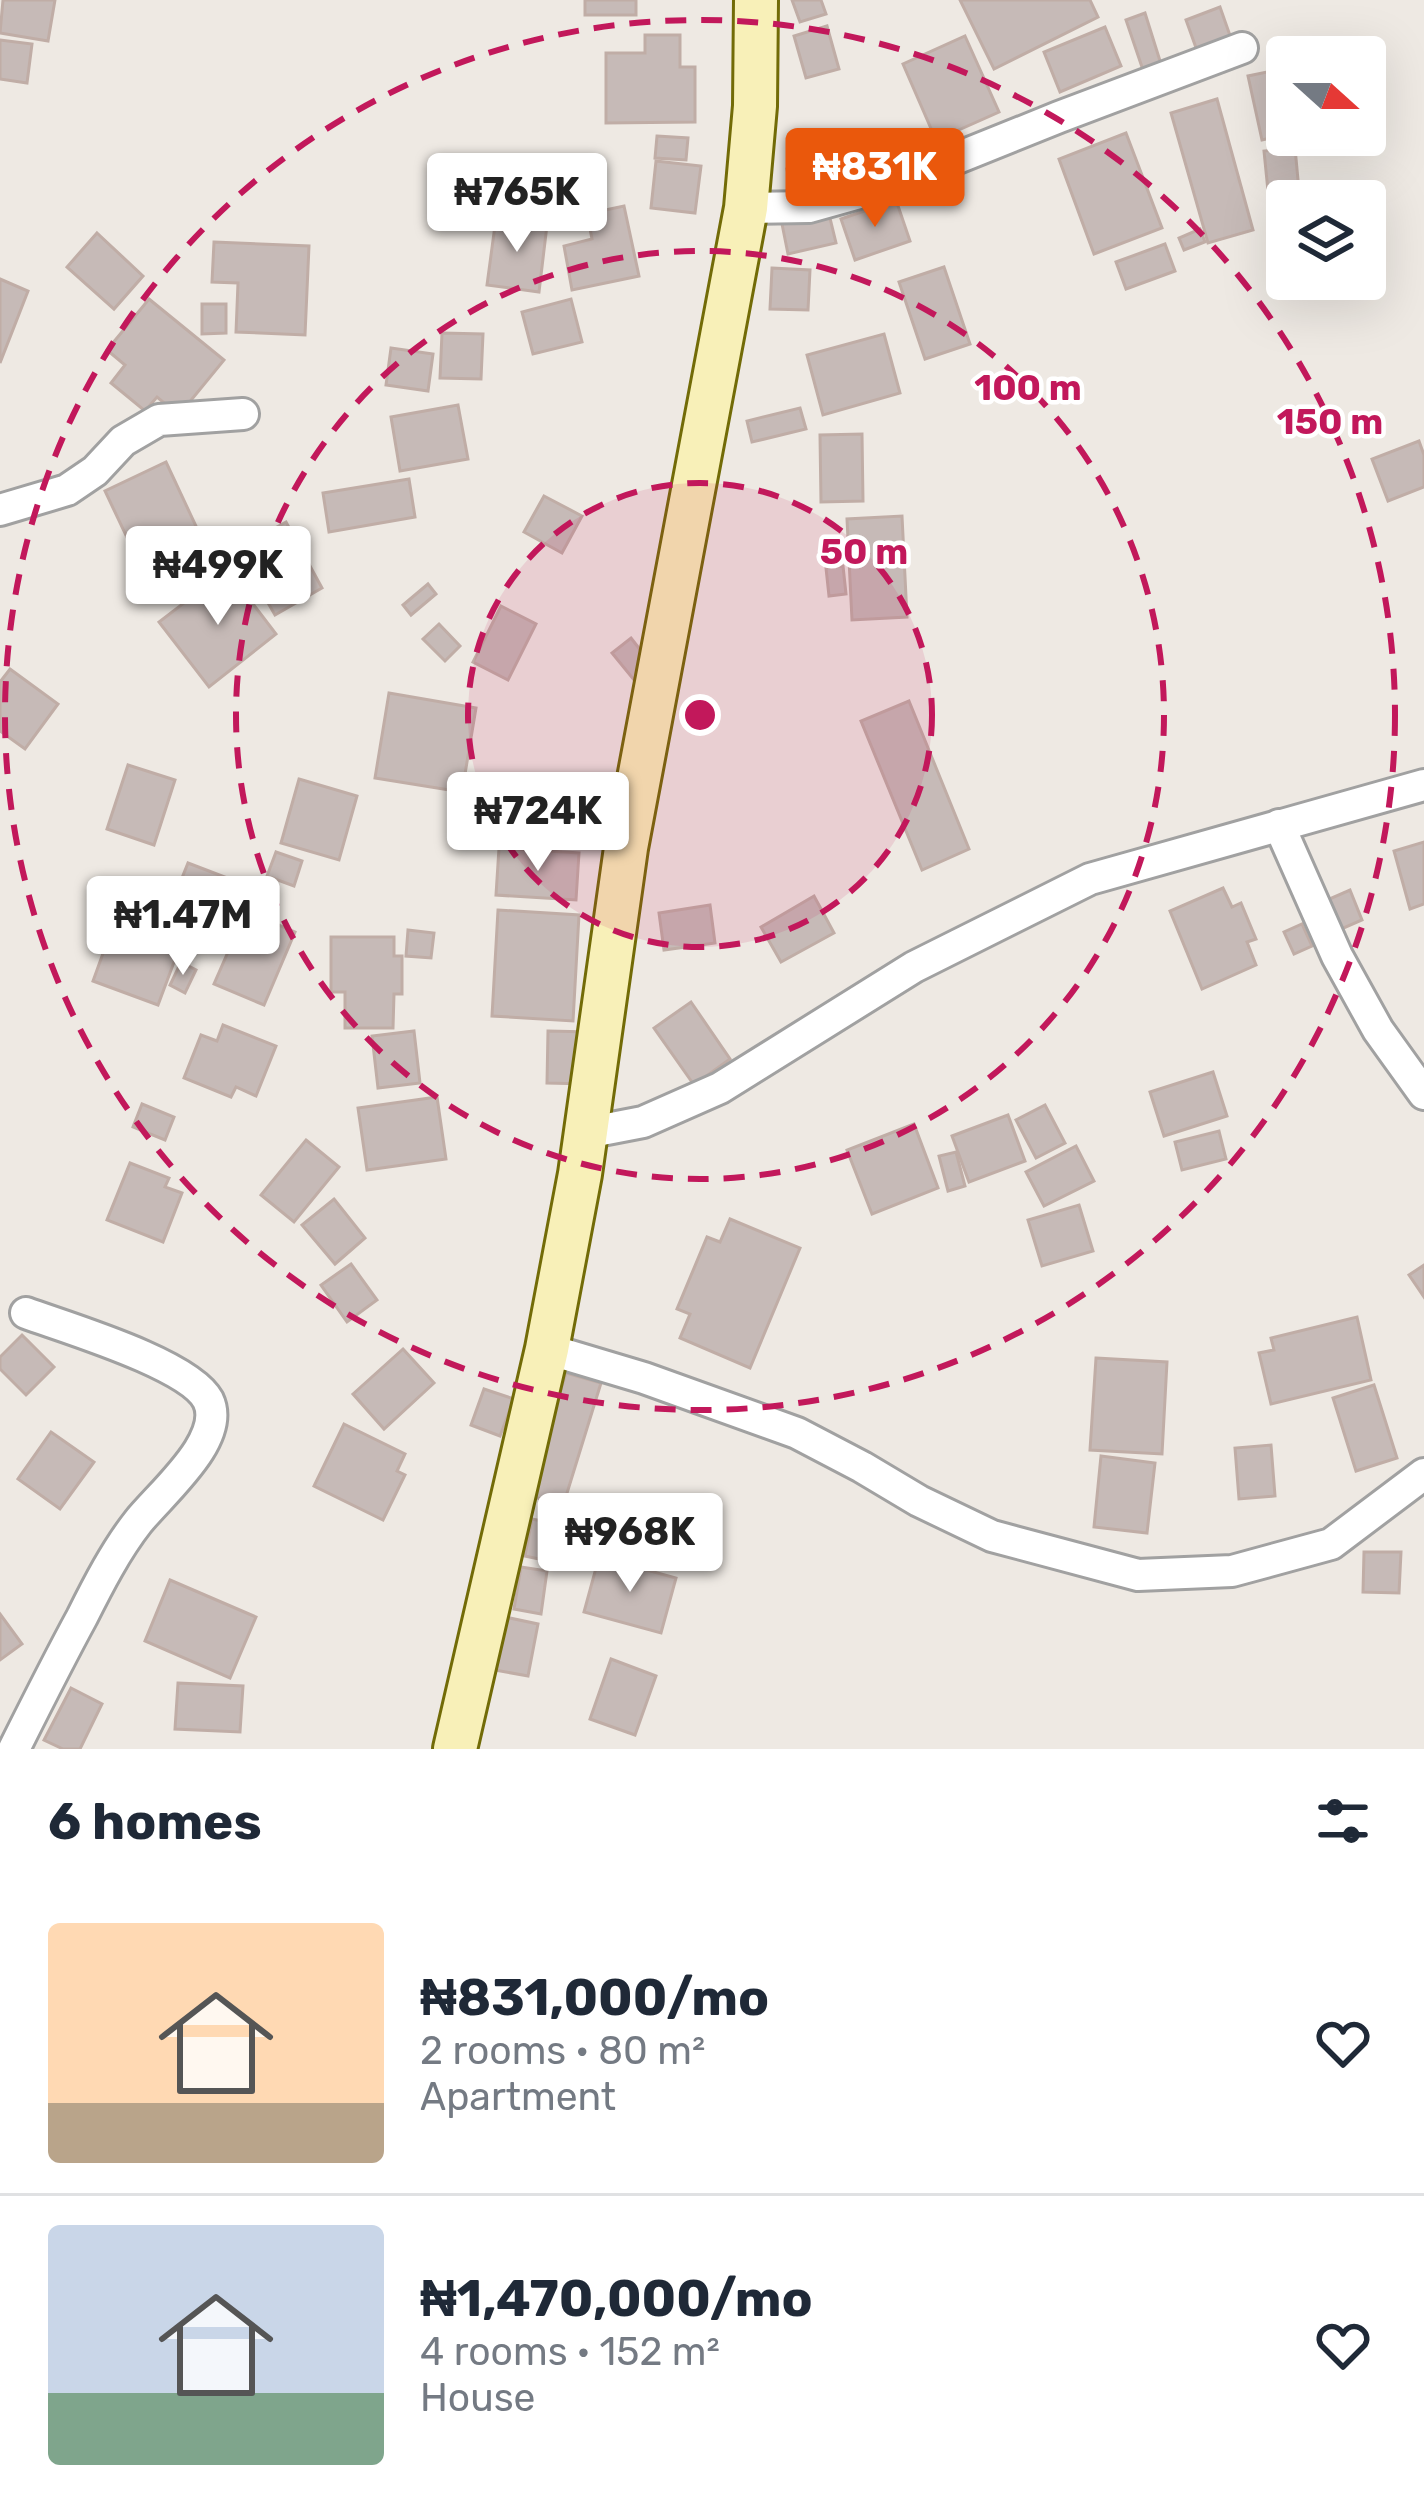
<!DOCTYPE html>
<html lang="en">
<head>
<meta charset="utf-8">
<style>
	:root { --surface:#fff; --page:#f6f6f7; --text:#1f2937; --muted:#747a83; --line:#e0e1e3; --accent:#ea580c }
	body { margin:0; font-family:Rubik,sans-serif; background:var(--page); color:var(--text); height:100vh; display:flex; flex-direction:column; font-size:45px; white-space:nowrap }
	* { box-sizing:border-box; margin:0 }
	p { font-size:39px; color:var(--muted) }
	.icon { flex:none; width:66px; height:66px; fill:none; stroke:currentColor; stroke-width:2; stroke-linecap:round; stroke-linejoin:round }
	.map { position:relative; height:1749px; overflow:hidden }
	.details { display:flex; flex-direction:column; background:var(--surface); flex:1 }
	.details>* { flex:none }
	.needle { width:78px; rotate:111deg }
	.buttons { position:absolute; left:1266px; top:36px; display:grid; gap:24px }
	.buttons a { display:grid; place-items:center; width:120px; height:120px; border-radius:12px; background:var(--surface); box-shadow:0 12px 48px #0002; font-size:60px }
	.price { position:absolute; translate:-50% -102px; padding:0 27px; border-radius:12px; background:#fff; color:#222; font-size:39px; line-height:78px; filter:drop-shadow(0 3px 6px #0008) }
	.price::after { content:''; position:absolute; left:50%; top:72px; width:36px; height:27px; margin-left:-18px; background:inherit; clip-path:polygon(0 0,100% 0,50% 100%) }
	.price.current { background:var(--accent); color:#fff }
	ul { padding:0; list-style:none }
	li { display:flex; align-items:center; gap:36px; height:300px; padding:0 48px }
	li+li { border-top:3px solid var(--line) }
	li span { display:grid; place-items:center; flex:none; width:336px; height:240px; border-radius:12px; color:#555 }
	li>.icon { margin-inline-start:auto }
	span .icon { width:144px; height:144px; fill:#fffc; stroke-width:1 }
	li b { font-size:51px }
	h2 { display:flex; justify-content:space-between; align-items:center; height:144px; padding:0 48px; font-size:51px }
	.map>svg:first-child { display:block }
	.building { fill:#c6bab7; stroke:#c0ada6; stroke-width:3 }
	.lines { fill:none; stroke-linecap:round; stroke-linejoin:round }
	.street-casing { stroke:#a1a1a1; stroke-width:36 }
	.secondary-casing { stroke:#726b07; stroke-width:48 }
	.street { stroke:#fff; stroke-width:30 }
	.secondary { stroke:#f8f0b8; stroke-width:42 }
	.ring { fill:none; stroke:#c2185b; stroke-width:6; stroke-dasharray:21 15 }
	.centre { fill:#c2185b; stroke:#fff; stroke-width:6 }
	.ring-label { font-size:36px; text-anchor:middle; font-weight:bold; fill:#c2185b; stroke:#fff; stroke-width:9; stroke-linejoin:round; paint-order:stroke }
</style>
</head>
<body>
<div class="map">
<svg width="1424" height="1749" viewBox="0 0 1424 1749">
	<rect width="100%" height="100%" fill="#eee9e3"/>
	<g class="building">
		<polygon points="3,0 55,0 48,41 0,33"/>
		<rect x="585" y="0" width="51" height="15"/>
		<polygon points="792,0 821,0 826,14 800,22"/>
		<polygon points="960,0 1090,0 1098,17 994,69"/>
		<polygon points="1220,7 1233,44 1199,56 1186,20"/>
		<polygon points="1145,13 1161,64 1143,70 1126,20"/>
		<polygon points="827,26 839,69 806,78 794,36"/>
		<polygon points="1105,27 1121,66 1060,92 1044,52"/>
		<polygon points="645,35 680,35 680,67 695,67 695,122 606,123 606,53 645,53"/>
		<polygon points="965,36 999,112 936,140 903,64"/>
		<polygon points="0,40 32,44 27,83 0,79"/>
		<polygon points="1277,70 1287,119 1287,134 1262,140 1248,76"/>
		<polygon points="1217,99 1253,230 1208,243 1171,113"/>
		<polygon points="1126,133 1162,228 1094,254 1059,159"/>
		<polygon points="657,136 688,138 686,160 655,158"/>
		<polygon points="1295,148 1300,201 1287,201 1287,210 1270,211 1264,151"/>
		<polygon points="656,161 701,166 695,213 651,208"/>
		<polygon points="816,164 821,193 792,199 787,169"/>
		<polygon points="896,200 910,241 855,260 841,219"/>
		<polygon points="624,206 639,276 572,290 564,246 592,239 587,214"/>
		<polygon points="829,214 836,243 788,254 782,224"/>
		<polygon points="496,218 547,225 539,292 487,285"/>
		<polygon points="1200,229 1205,242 1184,250 1179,238"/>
		<polygon points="97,233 143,276 114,309 67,267"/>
		<polygon points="214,242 309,246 305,335 236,332 238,283 212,282"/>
		<polygon points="1165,244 1175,271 1126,289 1116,262"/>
		<polygon points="944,267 970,344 925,359 899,282"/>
		<polygon points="772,268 810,270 808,310 770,309"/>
		<polygon points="0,279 28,291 0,363"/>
		<polygon points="149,299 224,360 179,415 157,397 145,411 111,383 125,365 107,350"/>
		<polygon points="571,299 582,342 533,354 522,312"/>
		<polygon points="202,304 226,304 226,333 202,334"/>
		<polygon points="442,333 483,334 481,379 440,378"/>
		<polygon points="884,334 900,393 823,415 807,355"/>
		<polygon points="391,348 433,354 428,391 386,385"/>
		<polygon points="458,405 468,459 400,471 391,417"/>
		<polygon points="800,408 806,429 752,442 747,421"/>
		<polygon points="862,434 863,501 821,502 820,435"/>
		<polygon points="1419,441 1424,455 1424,487 1388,501 1372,459"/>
		<polygon points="166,462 202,539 141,567 105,491"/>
		<polygon points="409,479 415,517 329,532 323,493"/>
		<polygon points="544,496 582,516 562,553 524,532"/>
		<polygon points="902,516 907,617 852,620 847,519"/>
		<polygon points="286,522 322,588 275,615 237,549"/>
		<polygon points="843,566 846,594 829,596 826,568"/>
		<polygon points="227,570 276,634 209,687 159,622"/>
		<polygon points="428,584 436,594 411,615 403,605"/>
		<polygon points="501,606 536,624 508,680 473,662"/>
		<polygon points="439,624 460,646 445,661 423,639"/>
		<polygon points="631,638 652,665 634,680 612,653"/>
		<polygon points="10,669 58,704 25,749 0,731 0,682"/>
		<polygon points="389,693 476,708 462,792 375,778"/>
		<polygon points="909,701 969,849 922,870 861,721"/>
		<polygon points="128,765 175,780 154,845 107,829"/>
		<polygon points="299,779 357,796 339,860 281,843"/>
		<polygon points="1424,842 1424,904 1410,909 1394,851"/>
		<polygon points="499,848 579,853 576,900 496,895"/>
		<polygon points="276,852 302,861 294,886 267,876"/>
		<polygon points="188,863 246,885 224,941 166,918"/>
		<polygon points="1223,888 1232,907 1241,903 1256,939 1247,942 1256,965 1202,989 1170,911"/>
		<polygon points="1350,890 1362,920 1339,930 1327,900"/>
		<polygon points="814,896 834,933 781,962 761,927"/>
		<polygon points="710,905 715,943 664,950 659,913"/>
		<polygon points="498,910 579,915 573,1021 492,1016"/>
		<polygon points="246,911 295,932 264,1005 214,984"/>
		<polygon points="114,923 180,946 158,1005 93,981"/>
		<polygon points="1302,924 1312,946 1294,954 1284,932"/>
		<polygon points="408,930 434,933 431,958 406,956"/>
		<polygon points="331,937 394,937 394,956 402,956 402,994 394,994 393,1028 345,1028 345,992 331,992"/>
		<polygon points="181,962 196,970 185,993 170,985"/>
		<polygon points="691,1002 730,1059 694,1085 654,1028"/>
		<polygon points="223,1025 276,1046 256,1096 236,1087 231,1097 184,1078 201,1035 217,1041"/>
		<polygon points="414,1031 420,1083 378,1088 372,1036"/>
		<polygon points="548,1031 590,1032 588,1084 547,1083"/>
		<polygon points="1213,1072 1227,1116 1164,1136 1150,1092"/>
		<polygon points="437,1097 446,1159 367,1170 358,1108"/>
		<polygon points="142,1104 174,1117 165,1140 133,1127"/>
		<polygon points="1045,1105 1065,1143 1036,1158 1016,1120"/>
		<polygon points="1008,1115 1025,1161 969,1182 952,1136"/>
		<polygon points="914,1124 938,1188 872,1214 847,1150"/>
		<polygon points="1219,1131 1226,1159 1182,1170 1175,1142"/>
		<polygon points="306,1140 339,1167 294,1222 261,1195"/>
		<polygon points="1076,1146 1094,1181 1044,1206 1026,1172"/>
		<polygon points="956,1152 965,1186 948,1191 939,1156"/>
		<polygon points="130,1163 169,1178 165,1187 182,1193 163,1242 107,1220"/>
		<polygon points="334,1199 365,1238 335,1264 302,1225"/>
		<polygon points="1079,1205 1093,1251 1042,1266 1028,1220"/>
		<polygon points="730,1219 800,1248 750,1368 680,1338 690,1314 677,1309 707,1237 720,1242"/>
		<polygon points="351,1264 377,1300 347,1322 321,1285"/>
		<polygon points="1424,1265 1424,1297 1409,1275"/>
		<polygon points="1357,1317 1371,1380 1271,1404 1259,1353 1274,1350 1271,1338"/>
		<polygon points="22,1335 54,1367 26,1395 0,1369 0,1357"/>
		<polygon points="403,1349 434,1383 384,1429 353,1394"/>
		<polygon points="1096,1358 1167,1362 1162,1454 1090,1450"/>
		<polygon points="566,1373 601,1383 563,1506 528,1495"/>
		<polygon points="1374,1385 1397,1458 1356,1471 1333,1398"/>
		<polygon points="484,1389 514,1399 500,1436 471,1425"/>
		<polygon points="344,1424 405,1454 397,1471 405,1475 383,1520 314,1486"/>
		<polygon points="51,1432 94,1462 60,1509 18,1479"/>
		<polygon points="1271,1445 1275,1496 1239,1499 1235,1448"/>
		<polygon points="1101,1456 1155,1463 1147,1533 1094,1527"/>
		<polygon points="627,1497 695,1510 686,1560 618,1547"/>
		<polygon points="532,1519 561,1525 553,1562 525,1556"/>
		<polygon points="1364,1552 1401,1552 1399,1593 1363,1592"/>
		<polygon points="599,1557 676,1578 661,1633 584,1612"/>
		<polygon points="521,1567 547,1571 541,1614 514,1609"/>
		<polygon points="170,1580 256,1617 230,1678 145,1641"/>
		<polygon points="0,1614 22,1644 0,1660"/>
		<polygon points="505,1617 538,1624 528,1676 495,1670"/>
		<polygon points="611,1659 656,1676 635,1735 590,1719"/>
		<polygon points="178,1683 243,1686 240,1732 175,1729"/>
		<polygon points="71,1688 102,1704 80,1749 63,1749 44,1740"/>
	</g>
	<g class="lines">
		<g class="street-casing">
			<g id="street">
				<polyline points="746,208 809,207 895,183 1059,117 1242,48"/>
				<polyline points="0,510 67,490 95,471 123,441 159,420 243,414"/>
				<polyline points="1279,825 1337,956 1378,1030 1424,1094"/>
				<polyline points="586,1133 643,1122 720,1088 914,967 1090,879 1424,785"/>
				<polyline points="547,1349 644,1378 797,1433 862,1467 919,1501 992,1536 1138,1575 1232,1571 1331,1544 1424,1474"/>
				<path d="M14,1749c22,-44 44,-88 68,-132 16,-32 34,-67 56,-95 23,-29 89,-83 70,-122 -19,-36 -141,-72 -182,-87"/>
			</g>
		</g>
		<g class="secondary-casing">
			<polyline id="secondary" points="455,1749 547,1349 580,1174 626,848 746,208 755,106 756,0"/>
		</g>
		<use href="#street" class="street"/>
		<use href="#secondary" class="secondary"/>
	</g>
	<circle cx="700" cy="715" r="232" fill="#c2185b" fill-opacity=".12"/>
	<g class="ring">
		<circle cx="700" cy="715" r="232"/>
		<circle cx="700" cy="715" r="464"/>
		<circle cx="700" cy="715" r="695"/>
	</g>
	<circle cx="700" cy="715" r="18" class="centre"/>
	<g class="ring-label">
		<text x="1028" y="400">100 m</text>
		<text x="1330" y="434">150 m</text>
		<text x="864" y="564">50 m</text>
	</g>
</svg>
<div class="buttons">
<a><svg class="needle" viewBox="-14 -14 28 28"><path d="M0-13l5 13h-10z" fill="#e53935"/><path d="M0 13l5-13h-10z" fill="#747a83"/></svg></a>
<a><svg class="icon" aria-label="layers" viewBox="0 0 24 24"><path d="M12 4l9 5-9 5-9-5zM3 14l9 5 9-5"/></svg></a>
</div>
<b class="price current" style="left:875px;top:230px">₦831K</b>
<b class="price" style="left:517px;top:255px">₦765K</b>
<b class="price" style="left:218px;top:628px">₦499K</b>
<b class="price" style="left:538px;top:874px">₦724K</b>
<b class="price" style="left:183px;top:978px">₦1.47M</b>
<b class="price" style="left:630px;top:1595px">₦968K</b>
</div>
<section class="details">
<h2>6 homes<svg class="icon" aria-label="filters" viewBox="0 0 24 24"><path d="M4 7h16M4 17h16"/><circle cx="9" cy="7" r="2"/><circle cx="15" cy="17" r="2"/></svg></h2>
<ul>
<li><span style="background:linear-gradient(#ffd9b3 75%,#b9a48a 0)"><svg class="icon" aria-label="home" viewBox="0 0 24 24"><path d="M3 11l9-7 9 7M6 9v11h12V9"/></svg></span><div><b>₦831,000/mo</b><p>2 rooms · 80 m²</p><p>Apartment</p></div><svg class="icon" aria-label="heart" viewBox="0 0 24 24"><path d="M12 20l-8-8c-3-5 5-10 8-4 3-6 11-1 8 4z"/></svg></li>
<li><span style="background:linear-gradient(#c9d6e8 70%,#7fa58c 0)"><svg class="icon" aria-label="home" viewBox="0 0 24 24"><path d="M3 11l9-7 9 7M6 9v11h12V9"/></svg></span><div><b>₦1,470,000/mo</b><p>4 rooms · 152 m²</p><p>House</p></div><svg class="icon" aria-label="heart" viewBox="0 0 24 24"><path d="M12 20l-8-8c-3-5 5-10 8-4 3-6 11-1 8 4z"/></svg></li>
</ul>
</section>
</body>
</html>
